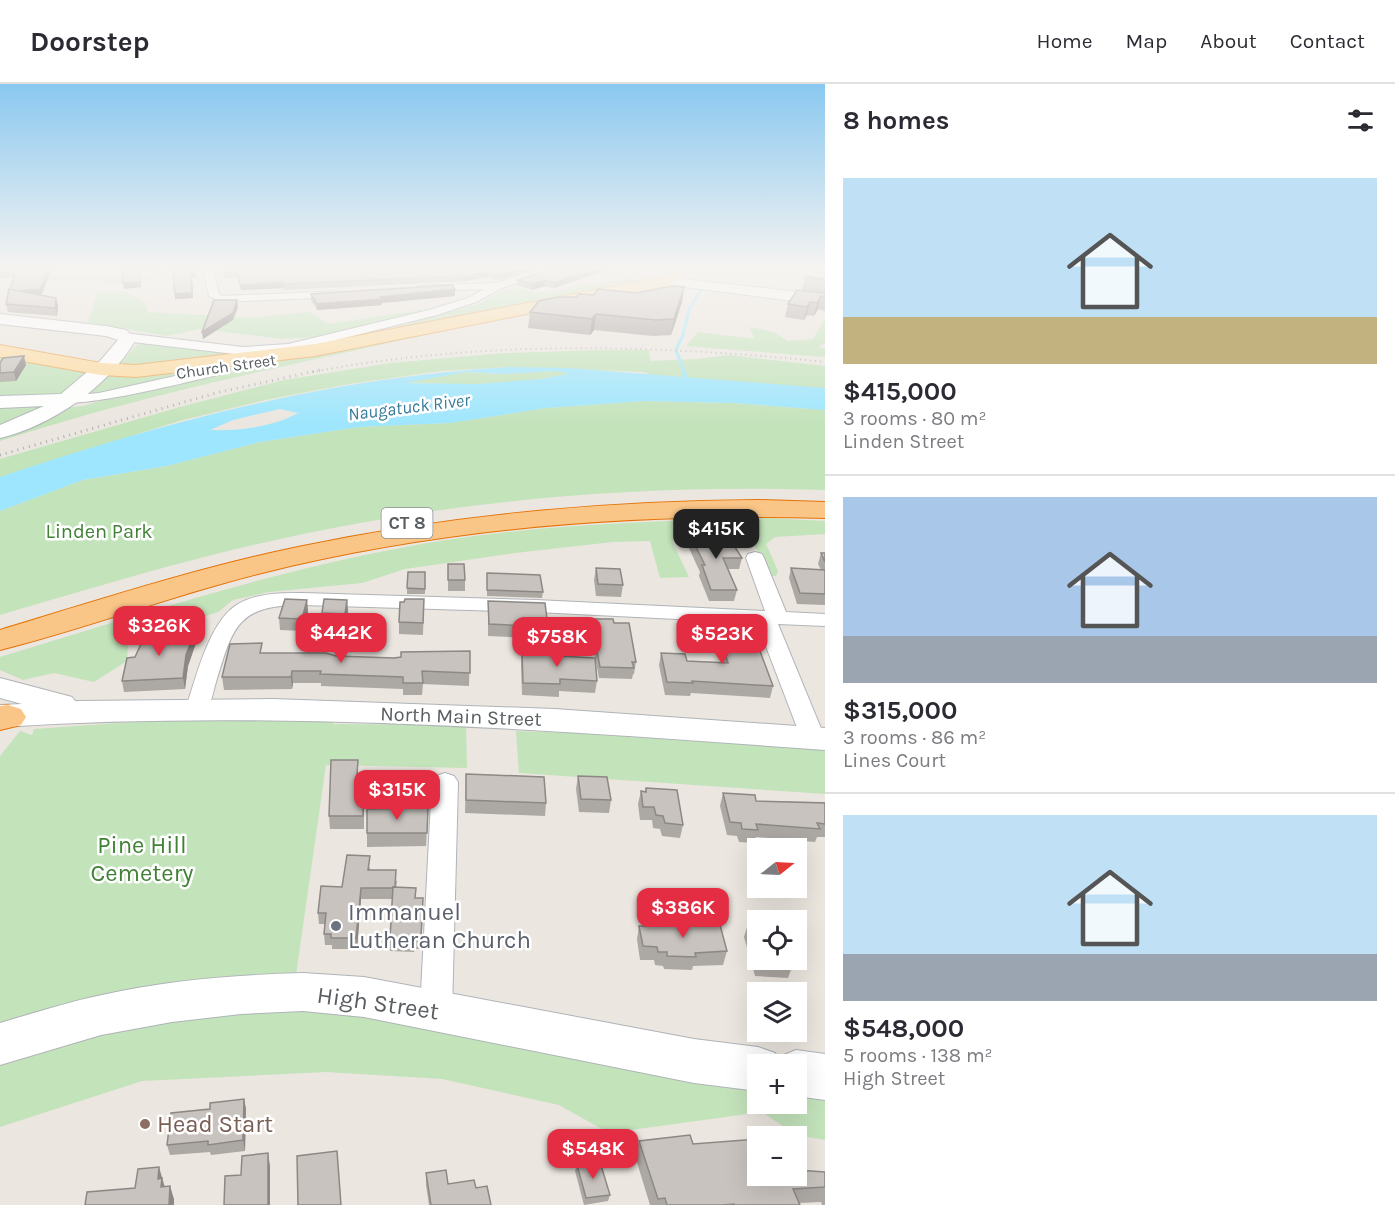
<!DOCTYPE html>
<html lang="en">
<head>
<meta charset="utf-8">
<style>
	:root { --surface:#fff; --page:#f2f2f3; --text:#2b2b33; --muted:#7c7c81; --line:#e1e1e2; --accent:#e42c43 }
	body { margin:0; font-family:Karla,sans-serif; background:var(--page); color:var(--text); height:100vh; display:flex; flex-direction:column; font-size:22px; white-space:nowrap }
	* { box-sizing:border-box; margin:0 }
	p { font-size:20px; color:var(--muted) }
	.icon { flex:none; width:33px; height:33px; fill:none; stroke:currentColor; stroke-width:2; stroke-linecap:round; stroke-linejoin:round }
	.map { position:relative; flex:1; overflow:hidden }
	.details { display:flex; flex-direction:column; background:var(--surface); width:570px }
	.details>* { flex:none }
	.needle { width:39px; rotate:72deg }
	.tools { position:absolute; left:747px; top:754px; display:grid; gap:12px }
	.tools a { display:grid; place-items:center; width:60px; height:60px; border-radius:0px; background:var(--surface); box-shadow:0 6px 24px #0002; font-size:30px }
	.price { position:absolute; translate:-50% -51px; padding:0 14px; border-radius:12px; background:var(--accent); color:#fff; font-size:20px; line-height:39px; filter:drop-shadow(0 2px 3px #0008) }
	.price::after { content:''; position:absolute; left:50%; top:36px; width:18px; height:14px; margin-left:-9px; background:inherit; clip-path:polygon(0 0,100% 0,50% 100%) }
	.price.active { background:#222; color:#fff }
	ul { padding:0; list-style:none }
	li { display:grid; align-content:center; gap:12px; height:318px; padding:0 18px }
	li+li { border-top:2px solid var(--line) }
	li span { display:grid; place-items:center; height:186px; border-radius:0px; color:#555 }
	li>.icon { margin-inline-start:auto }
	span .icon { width:108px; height:108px; fill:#fffc; stroke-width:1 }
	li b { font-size:26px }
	h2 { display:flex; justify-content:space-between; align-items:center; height:72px; padding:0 18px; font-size:26px }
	header { display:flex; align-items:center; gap:36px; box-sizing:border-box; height:84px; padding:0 30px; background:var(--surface); border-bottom:2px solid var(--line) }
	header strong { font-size:28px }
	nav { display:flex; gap:33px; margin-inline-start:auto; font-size:21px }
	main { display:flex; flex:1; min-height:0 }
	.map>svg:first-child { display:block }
	.green { fill:#c3e3bb }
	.water { fill:#9ee6fd; fill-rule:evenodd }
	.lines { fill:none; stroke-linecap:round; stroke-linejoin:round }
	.stream-far1 { stroke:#9ee6fd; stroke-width:3 }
	.stream { stroke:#9ee6fd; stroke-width:4 }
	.street-casing { stroke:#b0b4b7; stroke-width:2 }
	.secondary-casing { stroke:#afb4b7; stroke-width:2 }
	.primary-casing { stroke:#eda556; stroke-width:2 }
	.highway-casing { stroke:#e47206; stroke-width:2 }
	.street { fill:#fff; fill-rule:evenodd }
	.secondary { fill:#fff; fill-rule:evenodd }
	.primary { fill:#fddca2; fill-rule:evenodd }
	.highway { fill:#fac687; fill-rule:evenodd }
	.rail-far1 { stroke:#afb0b0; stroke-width:2; stroke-dasharray:1 4; stroke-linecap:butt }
	.rail { stroke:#afb0b0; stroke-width:3; stroke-dasharray:1 5; stroke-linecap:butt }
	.wall { fill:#aca8a3 }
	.shaded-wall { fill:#8c8885 }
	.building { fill:#c8c3be; stroke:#8c8885; stroke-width:1.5 }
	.worship-dot { fill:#6b7280; stroke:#fff; stroke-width:2 }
	.education-dot { fill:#8d6e63; stroke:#fff; stroke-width:2 }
	.labels { text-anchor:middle; stroke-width:5; stroke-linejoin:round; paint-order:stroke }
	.far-street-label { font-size:16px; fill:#585d60; stroke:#fff }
	.far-water-label { font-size:18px; font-style:italic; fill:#387c9b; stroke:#fff }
	.shield { fill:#fff; stroke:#8a8e90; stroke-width:1.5 }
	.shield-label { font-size:18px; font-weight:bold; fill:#585d60 }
	.park-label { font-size:20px; fill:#418136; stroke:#fff }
	.street-label { font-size:20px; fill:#585d60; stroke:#fff }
	.near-park-label { font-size:24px; fill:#418136; stroke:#fff }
	.near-worship-label { font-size:24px; fill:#5b616d; stroke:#fff; text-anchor:start }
	.near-street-label { font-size:24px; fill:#585d60; stroke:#fff }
	.near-education-label { font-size:24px; fill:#785e54; stroke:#fff; text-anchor:start }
</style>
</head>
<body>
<header>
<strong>Doorstep</strong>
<nav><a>Home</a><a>Map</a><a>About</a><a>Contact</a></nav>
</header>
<main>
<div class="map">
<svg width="825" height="1121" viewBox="0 0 825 1121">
	<rect width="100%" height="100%" fill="#ebe6df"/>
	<g class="green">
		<polygon points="65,190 75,194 150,192 148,198 104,201 102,195 29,196"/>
		<polygon points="627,193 647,197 366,252 480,219 500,208 515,204 535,208 559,207 581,200 597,201"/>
		<polygon points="124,207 145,218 148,228 249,234 310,228 328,240 442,223 393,237 317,253 282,255 200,245 166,252 88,238 98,208"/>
		<polygon points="825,235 825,259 818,263 825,265 825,273 686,262 698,248 755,255 749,243 774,248 788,257 813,255"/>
		<path d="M445,243l3,3c-152,34 -300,63 -448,111v-6l63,-27 20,-2 45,-13z"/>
		<polygon points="144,259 245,270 174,281 125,281 121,279 138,260"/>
		<polygon points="603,266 649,266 650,277 697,275 729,271 825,282 825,309 665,296 643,288 510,283 441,287 349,300 265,316 179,337 0,393 0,375 180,323 284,296 391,279 504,269"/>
		<path d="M0,271l96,16c-34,30 -52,27 -96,28z"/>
		<path d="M556,287l15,3c-30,5 -61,9 -92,10 -26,1 -52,-2 -79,-1l66,-11 36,2z"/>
		<polygon points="105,290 198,290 77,314"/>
		<path d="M643,317l90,2 92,7v80c-185,-6 -373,10 -554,51 -91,20 -181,48 -271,74v-104l83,-31 84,-14 93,-24 99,-15 91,-4 96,-15z"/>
		<polygon points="44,322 0,342 0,324"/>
		<path d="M767,434l58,3v13l-50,3 -9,7 12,27 -2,5h-7l-18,-38h-51l-28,3 17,36 -29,1 -10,-37 -37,1 -98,11 -110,16 -43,14 -93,9 -36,8 -15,12 -87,29 -3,4 -1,16 -33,21 -40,-9 -31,7 -23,-10v-13c147,-45 294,-93 446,-117 106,-16 214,-19 321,-22z"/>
		<polygon points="189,634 333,637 333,640 466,641 467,684 326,681 296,891 0,950 0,672 20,647 32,651 34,645"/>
		<polygon points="516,647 696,653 825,666 825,710 519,689"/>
		<polygon points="305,915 757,1000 758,1020 796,1020 797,1007 825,1013 825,1056 796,1051 762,1028 609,1049 559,1021 442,995 326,988 142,997 0,1043 0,971 94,941"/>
	</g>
	<path class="water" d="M510,283l59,1 256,20v22l-92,-7 -90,-2 -97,7 -96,15 -91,4 -99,15 -93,24 -84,14 -83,31v-34c166,-56 334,-100 510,-110zM556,287l13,3 -29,5 -62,5 -73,-1 61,-11 36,2zM280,325l18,4c-25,14 -59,18 -88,17l23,-10z"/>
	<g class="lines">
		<polyline class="stream-far1" points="684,288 676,266 683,251 689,226 713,184"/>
		<polyline class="stream" points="683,286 688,300"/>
		<g class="street-casing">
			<g id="street">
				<polygon points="203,184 213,184 219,210 222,212 339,207 344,210 339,213 220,218 209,212"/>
				<polygon points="547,184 562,184 502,204 476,218 437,231 288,268 243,271 124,257 118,253 124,249 243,263 288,260 429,226 468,214 484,205 424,207 419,204 420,202 496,199"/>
				<path d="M224,281l6,4 -1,3c-24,6 -158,40 -170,28l7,-4 33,-3z"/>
				<path d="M755,468l7,2 2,4 22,54 39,2v12l-47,-2 47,114 -4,6 -8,2 -8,-2 -4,-6 -44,-115 -221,-11 -234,-7c-64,0 -69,21 -86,77 -3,11 -5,22 -11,31l-8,2 -8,-2 -3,-5c10,-30 23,-87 52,-104 19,-11 43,-11 64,-11l234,7 229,11 -19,-53 2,-4z"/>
				<polygon points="445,689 454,692 458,698 452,927 447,937 436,941 425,937 420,927 432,698 436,692"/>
			</g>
		</g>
		<g class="secondary-casing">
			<g id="secondary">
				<polygon points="667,193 825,211 825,221 662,200 660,197 662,194"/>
				<path d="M0,230l106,12 20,4 10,9c-26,47 -85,87 -136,99v-13l44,-19 -44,2v-12l61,-2 39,-33 18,-21 -12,-4 -106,-12z"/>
				<path d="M0,594l72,19 3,4 198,-2 282,10 270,19v22c-274,-20 -550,-41 -825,-23v-22l22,-1 -22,-6z"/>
				<path d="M303,889l61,4 330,62 64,8 17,6 3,7 1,-3 17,-7 29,4v46l-29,-4v-31h-38v26l-64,-8 -330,-66 -61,-6 -62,3 -69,8 -71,13 -101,30v-42c34,-10 68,-21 102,-28 66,-15 133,-20 201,-22z"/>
			</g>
		</g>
		<g class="primary-casing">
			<polygon id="primary" points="670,184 687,184 673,200 667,202 315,272 136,293 101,291 0,273 0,261 101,279 136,281 315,260 662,193"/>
		</g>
		<g class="highway-casing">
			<g id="highway">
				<path d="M759,416l66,2v16c-189,-5 -379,9 -563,55 -89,22 -174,55 -262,77v-20c99,-30 197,-62 298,-83 152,-32 305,-46 461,-47z"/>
				<polygon points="8,621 21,625 26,633 21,641 0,646 0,622"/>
			</g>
		</g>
		<use href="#street" class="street"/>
		<use href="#secondary" class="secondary"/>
		<use href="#primary" class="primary"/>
		<use href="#highway" class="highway"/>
		<path class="rail-far1" d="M312,288c170,-32 341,-28 513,-10"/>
		<polyline class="rail" points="0,371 216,309 320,286"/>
	</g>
	<g class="wall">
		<polygon points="0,184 52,184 42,210 39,211 56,214 58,222 57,232 8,228 6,220 13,194 0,194"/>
		<polygon points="83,184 195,184 196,192 192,194 193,214 175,215 173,186 139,188 141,203 124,205 123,185 84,187"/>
		<polygon points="223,184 540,184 498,196 488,193 465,197 284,206 283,204 241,206 238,194 225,194"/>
		<polygon points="612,184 554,204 545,202 532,206 517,201 517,196"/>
		<polygon points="805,194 825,195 825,209 802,206"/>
		<polygon points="684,203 682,218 671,251 653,252 594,246 590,251 528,244 530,228 576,213 637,209"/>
		<polygon points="825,209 825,227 818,225 814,232 807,231 804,236 785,233 788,220"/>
		<polygon points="311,210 455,212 382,219 382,221 317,226 311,216"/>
		<polygon points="0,279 26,281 16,297 0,298"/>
		<polygon points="690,451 720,457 742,474 739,485 728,485 737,506 734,517 709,517 699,492 700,488 688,462"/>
		<polygon points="821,469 825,469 825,521 797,520 789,494 791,484 821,486 818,480"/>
		<polygon points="448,480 465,496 465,507 448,507"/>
		<polygon points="596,484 623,501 621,513 596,512 594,496"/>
		<polygon points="425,488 425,510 407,510 407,504"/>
		<polygon points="487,489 543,508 542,514 487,512"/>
		<polygon points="424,515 423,551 399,550 399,538 404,518"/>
		<polygon points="307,516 308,528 303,547 280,546 279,534"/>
		<polygon points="347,516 348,527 346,542 323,541 322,529"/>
		<polygon points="488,517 548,543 547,555 488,552"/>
		<polygon points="591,535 614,539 636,578 634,590 633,590 632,595 599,594 596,578 597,597 595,609 559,607 559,613 522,611 521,580 522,568 595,574 590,546"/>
		<polygon points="195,548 196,559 188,582 185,605 124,608 122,597 135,573"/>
		<polygon points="718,549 773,602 770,614 691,609 690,612 665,611 659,581 661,569 687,577 721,578 716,562"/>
		<polygon points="470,567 469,602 423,600 422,611 403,611 403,605 321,602 321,599 293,599 292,605 224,606 222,593 263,569 394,574"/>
		<polygon points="358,689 357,704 364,717 364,745 330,745 329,732"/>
		<polygon points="466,690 546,719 545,732 465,729"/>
		<polygon points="578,692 611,716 609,729 579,728 576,705"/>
		<polygon points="646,704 683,741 680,754 662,752 660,745 653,744 652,736 640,736 638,720 641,707 645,707"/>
		<polygon points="723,709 756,717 825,718 825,753 817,753 815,758 756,753 754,759 739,758 737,752 727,751 720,722"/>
		<polygon points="428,724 426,762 367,763 367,749"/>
		<polygon points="370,783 370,786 397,797 396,804 416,814 423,827 421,865 415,865 414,868 390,867 390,854 392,815 361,815 357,865 332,865 332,861 325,861 324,850 325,840 319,840 318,829"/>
		<polygon points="652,838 727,867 723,881 693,882 692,886 664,885 663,882 655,881 654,876 640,876 637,855 639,842 651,842"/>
		<polygon points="748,840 758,840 758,876 792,876 793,880 788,894 755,892 744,853"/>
		<polygon points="244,1015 246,1025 245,1067 211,1071 210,1068 170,1071 167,1061 210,1025"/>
		<polygon points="639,1057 693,1060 758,1092 797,1086 825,1088 825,1121 822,1121 821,1118 799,1119 800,1121 650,1121 635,1072"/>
		<polygon points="577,1081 610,1111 608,1117 584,1121 575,1087"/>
		<polygon points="426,1089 448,1100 476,1104 491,1121 429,1121 426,1101"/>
	</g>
	<g class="shaded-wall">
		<polygon points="49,184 52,184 42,210 11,213"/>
		<polygon points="522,184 540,184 498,196 498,191"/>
		<polygon points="598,184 612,184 554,204 554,199"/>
		<polygon points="195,187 196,192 192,194 193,214 175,215 175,210 191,189"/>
		<polygon points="139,188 141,203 124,205 123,199"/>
		<polygon points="488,188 488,193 465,197 465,192"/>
		<polygon points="545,196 545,202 532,206 532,200"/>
		<polygon points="283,198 283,204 241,206 240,201"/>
		<polygon points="684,203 682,218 671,251 674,235"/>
		<polygon points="455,205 455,212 382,219 382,221 317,226 317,220"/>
		<polygon points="821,212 818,225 814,232 817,219"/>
		<polygon points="56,214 58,222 57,232 55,224"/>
		<polygon points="237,216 238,223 233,236 203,255 202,248"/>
		<polygon points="810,218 807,231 804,236 807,223"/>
		<polygon points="596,230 594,246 590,251 592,235"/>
		<polygon points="24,272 26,281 16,297 14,288"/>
		<polygon points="307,516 308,528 303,547 302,535"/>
		<polygon points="347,516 348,527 346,542 345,530"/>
		<polygon points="195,548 196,559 188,582 185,605 183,594 186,571"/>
		<polygon points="292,587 293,599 292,605 291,593"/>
		<polygon points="358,676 358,689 356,717 356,704"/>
		<polygon points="361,804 361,815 357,865 356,854"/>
		<polygon points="244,1015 246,1025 245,1067 243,1056"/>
		<polygon points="268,1069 270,1082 270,1121 268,1121"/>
		<polygon points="159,1083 166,1107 162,1108 158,1095"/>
		<polygon points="170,1102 174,1115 174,1121 169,1121"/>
	</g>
	<g class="building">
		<polygon points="0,184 49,184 40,205 17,207 10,206 15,189 0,189"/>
		<polygon points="123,184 139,184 140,198 123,199"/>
		<polygon points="173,184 195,184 195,187 191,189 192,209 175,210"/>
		<polygon points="224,184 522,184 498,191 488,188 465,192 284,200 283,198 240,201 237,188 225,189"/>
		<polygon points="554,184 598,184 554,199 545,196 532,200 517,196"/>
		<polygon points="806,192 825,195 825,196 805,194"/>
		<polygon points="452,201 455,205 380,213 382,215 317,220 311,210"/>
		<polygon points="674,202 684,203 674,235 656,236 596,230 592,235 530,228 539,217 558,213 576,213 579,210 594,211 598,205 637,209"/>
		<polygon points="9,205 56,214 55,224 6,220"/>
		<polygon points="797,206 825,209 825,213 821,212 817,219 810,218 807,223 788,220"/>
		<polygon points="214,216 237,216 233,229 202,248"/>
		<polygon points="24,272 14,288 0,289 0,279 3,274"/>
		<polygon points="690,451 717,451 720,457 731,457 742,474 723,474 737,506 711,506 702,481 705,481"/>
		<polygon points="821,469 825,469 825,478"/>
		<polygon points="448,480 464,480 465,496 448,496"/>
		<polygon points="596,484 620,485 623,501 598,500"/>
		<polygon points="791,484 825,486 825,510 800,509"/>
		<polygon points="408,488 425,488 425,505 407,504"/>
		<polygon points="487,489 540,491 543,508 487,506"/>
		<polygon points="285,515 307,516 302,535 279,534"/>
		<polygon points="324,515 347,516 345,530 322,529"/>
		<polygon points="405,515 424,515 423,539 399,538 400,518 404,518"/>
		<polygon points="488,517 545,519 548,543 489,540"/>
		<polygon points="591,535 613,535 614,539 629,539 636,578 632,578 634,584 600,583"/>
		<polygon points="147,547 195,548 186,571 183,594 122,597 127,574 135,573"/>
		<polygon points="718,549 754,551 773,602 692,597 693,599 667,598 661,569 685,570 687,577 728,579"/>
		<polygon points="262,559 260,569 326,569 336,572 394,574 401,573 401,568 470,567 470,589 422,587 423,599 403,599 403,593 320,590 321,587 292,587 291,593 222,593 230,560"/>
		<polygon points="522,568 557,570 557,572 595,574 597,597 560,595 560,600 523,599"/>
		<polygon points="331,676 358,676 356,704 364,704 363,732 329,732"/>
		<polygon points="466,690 544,693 546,719 466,716"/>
		<polygon points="578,692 607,693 611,716 581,715"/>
		<polygon points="646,704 677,706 683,741 665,739 663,732 656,731 654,723 643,723 641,707 646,708"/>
		<polygon points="723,709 755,711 756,717 825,719 825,740 817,739 820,745 756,740 758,746 742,745 741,739 730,738"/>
		<polygon points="428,724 427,749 367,749 367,725"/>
		<polygon points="347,771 370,772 368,786 396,786 395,803 393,803 392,804 361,804 356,854 331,854 331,850 324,850 326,829 318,829 321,802 342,803"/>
		<polygon points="393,803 416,804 415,814 423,814 421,852 415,852 414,854 390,854"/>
		<polygon points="652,838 720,841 727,867 695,869 696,873 667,872 667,868 658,868 657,863 643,862 639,842 653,842"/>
		<polygon points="748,840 758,840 758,873"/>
		<polygon points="758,876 792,876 793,880 759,878"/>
		<polygon points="244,1015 243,1056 208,1061 208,1057 167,1061 171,1029 210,1025 210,1019"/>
		<polygon points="690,1051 693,1060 758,1055 758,1092 796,1092 796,1084 797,1086 825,1088 825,1103 793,1105 800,1121 734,1121 734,1120 723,1121 667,1121 665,1114 658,1115 639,1057"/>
		<polygon points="337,1067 341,1121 298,1121 297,1072"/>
		<polygon points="268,1069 268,1121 224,1121 225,1092 241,1091 242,1072"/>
		<polygon points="600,1078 610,1111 586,1114 577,1081"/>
		<polygon points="159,1083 158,1095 162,1094 161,1103 170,1102 169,1121 85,1121 87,1108 135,1104 138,1085"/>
		<polygon points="446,1086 448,1100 474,1096 476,1104 487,1102 491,1121 431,1121 426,1089"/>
	</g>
	<linearGradient id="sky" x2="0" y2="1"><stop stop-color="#8ac8f0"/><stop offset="0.54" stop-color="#f6f4f1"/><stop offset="1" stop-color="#f6f4f1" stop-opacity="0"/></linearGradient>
	<rect width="825" height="341" fill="url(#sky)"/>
	<circle class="worship-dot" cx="336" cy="842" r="6"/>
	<circle class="education-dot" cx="145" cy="1040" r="6"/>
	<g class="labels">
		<g class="far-street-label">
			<text transform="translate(226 282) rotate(-8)" y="6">Church Street</text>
		</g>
		<g class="far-water-label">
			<text transform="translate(409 323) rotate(-7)" y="6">Naugatuck River</text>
		</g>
		<rect class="shield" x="381.5" y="424" width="51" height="30" rx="4.5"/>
		<g class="shield-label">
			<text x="407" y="445">CT 8</text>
		</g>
		<g class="park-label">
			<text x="99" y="454">Linden Park</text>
		</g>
		<g class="street-label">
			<text transform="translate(461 632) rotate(2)" y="7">North Main Street</text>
		</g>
		<g class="near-park-label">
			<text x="142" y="769">Pine Hill<tspan x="142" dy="28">Cemetery</tspan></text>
		</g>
		<g class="near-worship-label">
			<text x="348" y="836">Immanuel<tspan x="348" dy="28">Lutheran Church</tspan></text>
		</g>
		<g class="near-street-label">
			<text transform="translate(378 919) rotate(8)" y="8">High Street</text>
		</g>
		<g class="near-education-label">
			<text x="157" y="1048">Head Start</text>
		</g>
	</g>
</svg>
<div class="tools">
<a><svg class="needle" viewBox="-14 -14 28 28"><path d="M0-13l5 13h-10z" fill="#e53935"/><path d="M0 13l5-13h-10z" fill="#7c7c81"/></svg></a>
<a><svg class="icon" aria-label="locate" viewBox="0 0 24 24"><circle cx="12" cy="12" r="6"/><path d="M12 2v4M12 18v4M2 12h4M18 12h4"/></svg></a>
<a><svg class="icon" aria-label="layers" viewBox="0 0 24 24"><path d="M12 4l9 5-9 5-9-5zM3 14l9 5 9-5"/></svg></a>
<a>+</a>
<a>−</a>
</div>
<b class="price active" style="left:716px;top:476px">$415K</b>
<b class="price" style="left:159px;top:573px">$326K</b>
<b class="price" style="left:341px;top:580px">$442K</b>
<b class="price" style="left:722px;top:581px">$523K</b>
<b class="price" style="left:557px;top:584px">$758K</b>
<b class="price" style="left:397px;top:737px">$315K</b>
<b class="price" style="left:683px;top:855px">$386K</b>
<b class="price" style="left:593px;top:1096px">$548K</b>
</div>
<section class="details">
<h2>8 homes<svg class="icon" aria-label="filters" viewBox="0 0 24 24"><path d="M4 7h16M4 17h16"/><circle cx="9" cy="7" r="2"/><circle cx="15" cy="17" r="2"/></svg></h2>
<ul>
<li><span style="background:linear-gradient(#bfe0f5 75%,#c2b280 0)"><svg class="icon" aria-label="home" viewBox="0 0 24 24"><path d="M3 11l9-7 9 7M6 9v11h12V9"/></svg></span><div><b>$415,000</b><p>3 rooms · 80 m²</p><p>Linden Street</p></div></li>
<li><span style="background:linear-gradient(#a9c7e8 75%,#9aa5b1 0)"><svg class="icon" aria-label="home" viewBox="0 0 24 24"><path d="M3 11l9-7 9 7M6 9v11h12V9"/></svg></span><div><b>$315,000</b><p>3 rooms · 86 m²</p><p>Lines Court</p></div></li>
<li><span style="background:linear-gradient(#bfe0f5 75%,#9aa5b1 0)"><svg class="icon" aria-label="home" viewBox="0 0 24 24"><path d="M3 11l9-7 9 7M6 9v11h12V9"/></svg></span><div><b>$548,000</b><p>5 rooms · 138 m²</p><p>High Street</p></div></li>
</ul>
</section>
</main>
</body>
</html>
